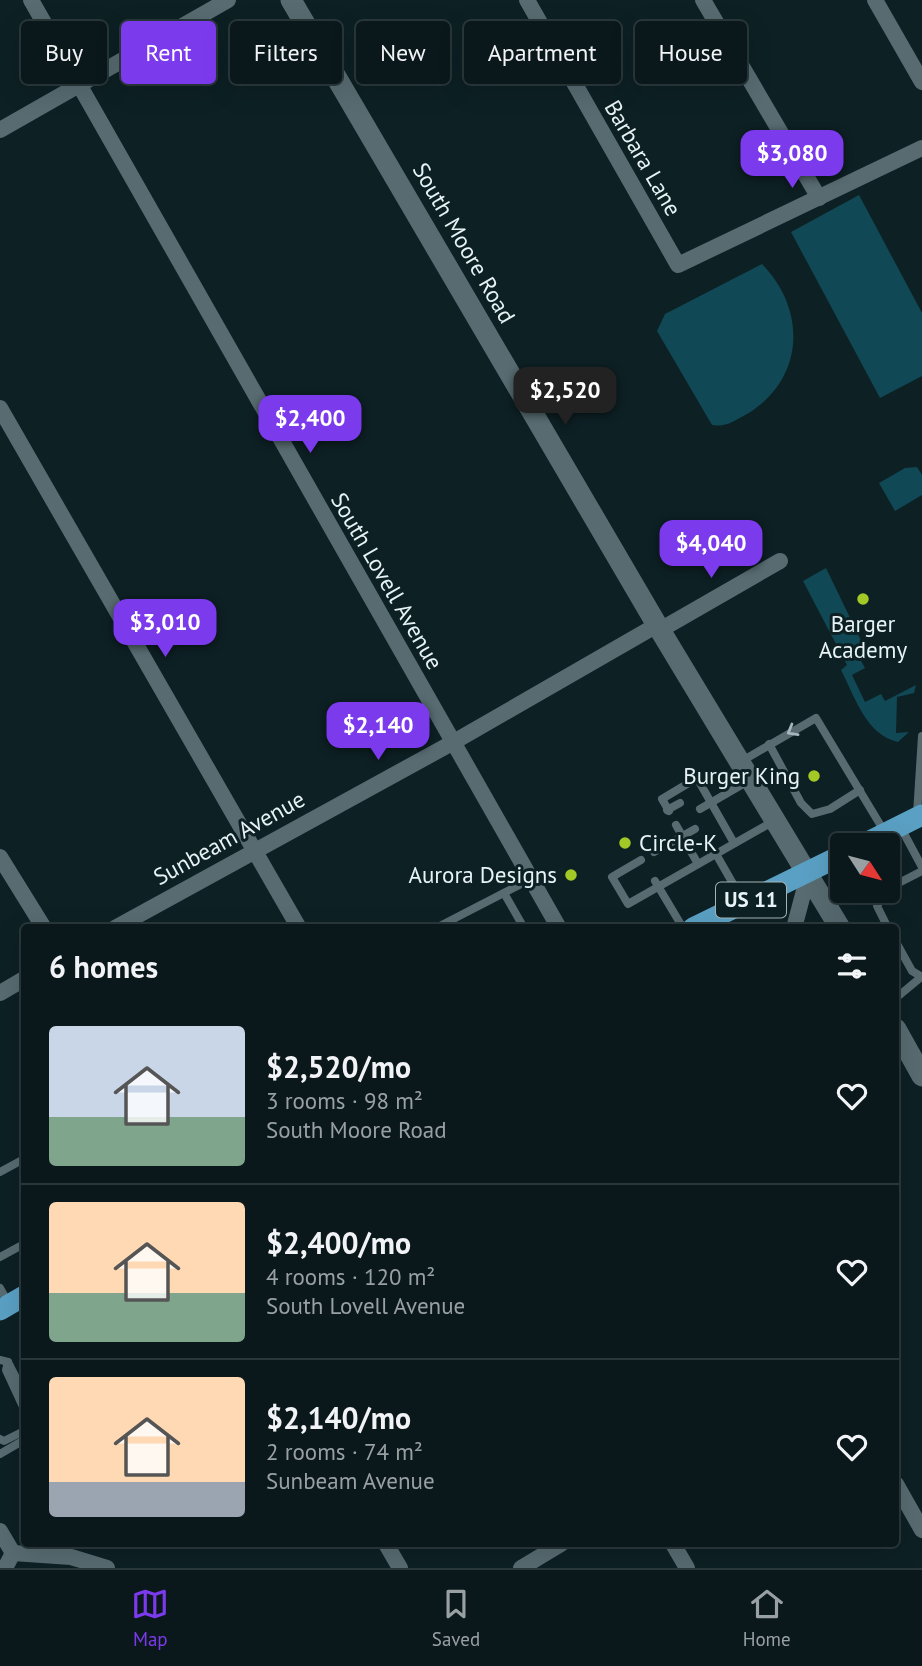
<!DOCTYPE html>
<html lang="en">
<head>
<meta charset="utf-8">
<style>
	:root { --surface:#0a181b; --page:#132124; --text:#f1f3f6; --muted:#99a0a3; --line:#2a373a; --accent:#7c3aed }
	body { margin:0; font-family:"PT Sans",sans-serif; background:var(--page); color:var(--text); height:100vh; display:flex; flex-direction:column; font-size:26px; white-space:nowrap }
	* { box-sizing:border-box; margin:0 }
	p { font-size:23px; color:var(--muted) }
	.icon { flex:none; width:38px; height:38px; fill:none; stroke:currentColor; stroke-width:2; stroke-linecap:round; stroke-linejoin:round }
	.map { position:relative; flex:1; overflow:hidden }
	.drawer { position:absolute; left:21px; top:924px; width:878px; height:623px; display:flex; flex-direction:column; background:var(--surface); border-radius:7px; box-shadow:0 7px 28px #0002,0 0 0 2px var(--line) }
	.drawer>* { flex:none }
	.top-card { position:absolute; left:21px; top:21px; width:880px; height:63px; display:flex; gap:14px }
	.needle { width:46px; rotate:126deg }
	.buttons { position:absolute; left:830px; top:833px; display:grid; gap:14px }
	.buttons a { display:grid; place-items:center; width:70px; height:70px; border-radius:7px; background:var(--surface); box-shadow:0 7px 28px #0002,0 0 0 2px var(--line); font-size:35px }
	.price { position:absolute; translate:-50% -60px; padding:0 16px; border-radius:14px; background:var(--accent); color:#fff; font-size:23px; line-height:46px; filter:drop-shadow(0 2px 4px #0008) }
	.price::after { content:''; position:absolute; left:50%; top:42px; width:21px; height:16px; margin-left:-10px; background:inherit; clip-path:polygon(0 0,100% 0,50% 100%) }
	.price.on { background:#222; color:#fff }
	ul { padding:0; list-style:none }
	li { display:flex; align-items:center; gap:21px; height:175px; padding:0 28px }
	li+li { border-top:2px solid var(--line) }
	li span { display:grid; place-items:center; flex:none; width:196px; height:140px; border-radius:7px; color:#555 }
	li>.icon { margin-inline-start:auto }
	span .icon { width:84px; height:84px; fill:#fffc; stroke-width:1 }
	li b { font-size:30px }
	h2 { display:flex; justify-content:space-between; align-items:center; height:84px; padding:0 28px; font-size:30px }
	.tag { padding:0 24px; border-radius:7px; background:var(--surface); box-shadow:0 7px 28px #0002,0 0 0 2px var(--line); font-size:24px; line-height:63px }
	.tag.on { background:var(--accent); color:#fff }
	.tabs { display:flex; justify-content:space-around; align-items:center; height:98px; border-top:2px solid var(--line); background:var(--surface); font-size:19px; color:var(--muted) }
	.tabs a { display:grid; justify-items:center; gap:4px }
	.tabs .on { color:var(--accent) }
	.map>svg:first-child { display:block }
	.green { fill:#104855 }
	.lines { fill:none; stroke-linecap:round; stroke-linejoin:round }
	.lane { stroke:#576b70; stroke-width:8 }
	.street { stroke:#576b70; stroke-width:16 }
	.secondary { stroke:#576b70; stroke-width:21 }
	.primary { stroke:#5aa0c4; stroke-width:21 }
	.oneway { stroke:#a6b6ba }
	.poi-dot { fill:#a3c927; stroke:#0d2024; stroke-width:2.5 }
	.labels { text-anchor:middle; stroke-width:6; stroke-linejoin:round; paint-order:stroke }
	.shield { fill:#0d2024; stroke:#a6b4b7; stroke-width:2 }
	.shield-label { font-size:21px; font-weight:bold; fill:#e7f3f6 }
	.street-label { font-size:23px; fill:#e7f3f6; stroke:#0d2024 }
	.poi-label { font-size:23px; fill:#e7f3f6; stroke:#0d2024; text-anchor:end }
</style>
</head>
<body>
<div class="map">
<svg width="922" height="1568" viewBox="0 0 922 1568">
	<rect width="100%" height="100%" fill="#0d2024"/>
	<g class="green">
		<polygon points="859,195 922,313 922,376 880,398 791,232"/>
		<path d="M762,264c45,46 43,115 -15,150 -13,7 -20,13 -35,11l-55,-94 8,-17z"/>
		<polygon points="917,467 922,475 922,495 895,511 879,483 905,468"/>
		<path d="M826,568l42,87 -8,4 5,9 -13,7 13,27 16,-8 4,7 31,-16 -2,8 -17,4 -1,36 13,-1 -11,10c-32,-7 -43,-45 -57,-72l6,-5 -44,-84z"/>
	</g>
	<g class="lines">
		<g class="lane">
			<polyline points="769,744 801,803 812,814 830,809 860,790"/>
			<polyline points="742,761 816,718 884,831"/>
			<polyline points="700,809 750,780"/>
			<polyline points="667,810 680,803"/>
			<polyline points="669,811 662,799 697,778 734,843"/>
			<polyline points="917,814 922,736"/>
			<polyline points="676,825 698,864"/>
			<polyline points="900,826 922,867"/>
			<polyline points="654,852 695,829"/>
			<polyline points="716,854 744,903"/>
			<polyline points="641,860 612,877 628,904 774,821"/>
			<polyline points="655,881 683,928"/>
			<polyline points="887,889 922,871"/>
			<polyline points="886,891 877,906 888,928"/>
			<polyline points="504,893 524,928"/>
			<polyline points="436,928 531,879"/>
			<polyline points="896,942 912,971 922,977"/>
			<polyline points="896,998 920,978"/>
			<polyline points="0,1172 24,1159"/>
			<polyline points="0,1257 24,1244"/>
			<polyline points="0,1288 9,1304"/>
			<polyline points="0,1360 8,1362 24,1393"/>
			<polyline points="8,1362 6,1370 24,1409"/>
			<polyline points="0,1439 4,1441 24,1431"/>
			<polyline points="0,1454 24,1440"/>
		</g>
		<g class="street">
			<polyline points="31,0 559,928"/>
			<polyline points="527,0 678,265 922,148"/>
			<polyline points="703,0 819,198"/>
			<polyline points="875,0 922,82"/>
			<polyline points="0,130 228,0"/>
			<polyline points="0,408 299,928"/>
			<polyline points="660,630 780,561"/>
			<polyline points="0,857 44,928"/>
			<polyline points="115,928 452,743 657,625"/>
			<polyline points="794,928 809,872"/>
			<polyline points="0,993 24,979"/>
			<polyline points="896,1484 922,1530"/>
			<polyline points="0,1531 13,1553 5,1568"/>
			<polyline points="386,1544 400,1568"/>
			<polyline points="673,1544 687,1568"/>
			<polyline points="13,1553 71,1557 107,1568"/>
			<polyline points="521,1568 561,1544"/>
		</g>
		<g class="secondary">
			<polyline points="291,0 657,625 840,928"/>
			<polyline points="896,1029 922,1076"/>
		</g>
		<g class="primary">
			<polyline points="862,845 922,815"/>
			<polyline points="693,928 842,855"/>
			<polyline points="0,1310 24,1296"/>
		</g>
	</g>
	<defs><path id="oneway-chevron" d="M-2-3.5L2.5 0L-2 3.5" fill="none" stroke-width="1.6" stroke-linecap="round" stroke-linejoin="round" transform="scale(1.75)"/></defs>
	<use class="oneway" href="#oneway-chevron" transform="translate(792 731) rotate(150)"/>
	<g class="poi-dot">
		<circle cx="863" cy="599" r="7"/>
		<circle cx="814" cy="776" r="7"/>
		<circle cx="625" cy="843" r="7"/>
		<circle cx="571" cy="875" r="7"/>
	</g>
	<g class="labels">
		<rect class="shield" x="716" y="882.5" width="70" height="35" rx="5"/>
		<g class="shield-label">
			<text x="751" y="907">US 11</text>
		</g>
		<g class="street-label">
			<text transform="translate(643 158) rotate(60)" y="8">Barbara Lane</text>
			<text transform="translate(464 243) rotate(60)" y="8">South Moore Road</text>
			<text transform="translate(387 581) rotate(60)" y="8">South Lovell Avenue</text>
			<text transform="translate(229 838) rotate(-29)" y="8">Sunbeam Avenue</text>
		</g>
		<g class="poi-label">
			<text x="863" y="632" text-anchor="middle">Barger<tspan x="863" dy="26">Academy</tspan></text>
			<text x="800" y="784">Burger King</text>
			<text x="639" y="851" text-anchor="start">Circle-K</text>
			<text x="557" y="883">Aurora Designs</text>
		</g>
	</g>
</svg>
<div class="buttons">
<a><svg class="needle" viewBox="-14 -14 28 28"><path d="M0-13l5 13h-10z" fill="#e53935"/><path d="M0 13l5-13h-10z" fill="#99a0a3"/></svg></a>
</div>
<b class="price" style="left:792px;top:190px">$3,080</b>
<b class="price on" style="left:565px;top:427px">$2,520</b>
<b class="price" style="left:310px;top:455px">$2,400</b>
<b class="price" style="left:711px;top:580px">$4,040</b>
<b class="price" style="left:165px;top:659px">$3,010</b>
<b class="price" style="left:378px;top:762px">$2,140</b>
<div class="top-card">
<a class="tag">Buy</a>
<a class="tag on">Rent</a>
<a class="tag">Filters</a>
<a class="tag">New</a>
<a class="tag">Apartment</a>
<a class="tag">House</a>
</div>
<section class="drawer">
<h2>6 homes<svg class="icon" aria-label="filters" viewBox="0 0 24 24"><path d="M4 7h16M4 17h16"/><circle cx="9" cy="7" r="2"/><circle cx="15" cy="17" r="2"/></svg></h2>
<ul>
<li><span style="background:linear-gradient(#c9d6e8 65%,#7fa58c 0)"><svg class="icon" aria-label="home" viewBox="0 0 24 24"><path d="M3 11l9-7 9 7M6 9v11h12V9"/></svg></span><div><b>$2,520/mo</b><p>3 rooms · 98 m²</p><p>South Moore Road</p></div><svg class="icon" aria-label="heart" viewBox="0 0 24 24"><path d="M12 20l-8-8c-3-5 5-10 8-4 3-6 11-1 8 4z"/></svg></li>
<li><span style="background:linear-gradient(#ffd9b3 65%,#7fa58c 0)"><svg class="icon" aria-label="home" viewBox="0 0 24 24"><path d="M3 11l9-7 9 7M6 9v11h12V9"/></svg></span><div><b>$2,400/mo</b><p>4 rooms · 120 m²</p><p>South Lovell Avenue</p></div><svg class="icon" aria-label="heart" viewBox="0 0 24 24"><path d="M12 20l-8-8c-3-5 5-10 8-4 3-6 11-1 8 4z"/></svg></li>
<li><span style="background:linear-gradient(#ffd9b3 75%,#9aa5b1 0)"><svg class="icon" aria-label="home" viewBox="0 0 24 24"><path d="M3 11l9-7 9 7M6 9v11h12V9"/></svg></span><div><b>$2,140/mo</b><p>2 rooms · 74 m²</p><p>Sunbeam Avenue</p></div><svg class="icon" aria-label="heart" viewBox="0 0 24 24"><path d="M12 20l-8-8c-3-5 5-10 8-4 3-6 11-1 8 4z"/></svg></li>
</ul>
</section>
</div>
<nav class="tabs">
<a class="on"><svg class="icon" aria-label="map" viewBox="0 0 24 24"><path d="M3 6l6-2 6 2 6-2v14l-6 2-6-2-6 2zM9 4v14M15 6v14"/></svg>Map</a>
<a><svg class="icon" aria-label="saved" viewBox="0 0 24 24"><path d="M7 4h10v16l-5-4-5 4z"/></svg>Saved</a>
<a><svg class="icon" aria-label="home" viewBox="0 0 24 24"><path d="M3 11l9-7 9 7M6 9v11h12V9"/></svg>Home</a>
</nav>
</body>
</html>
